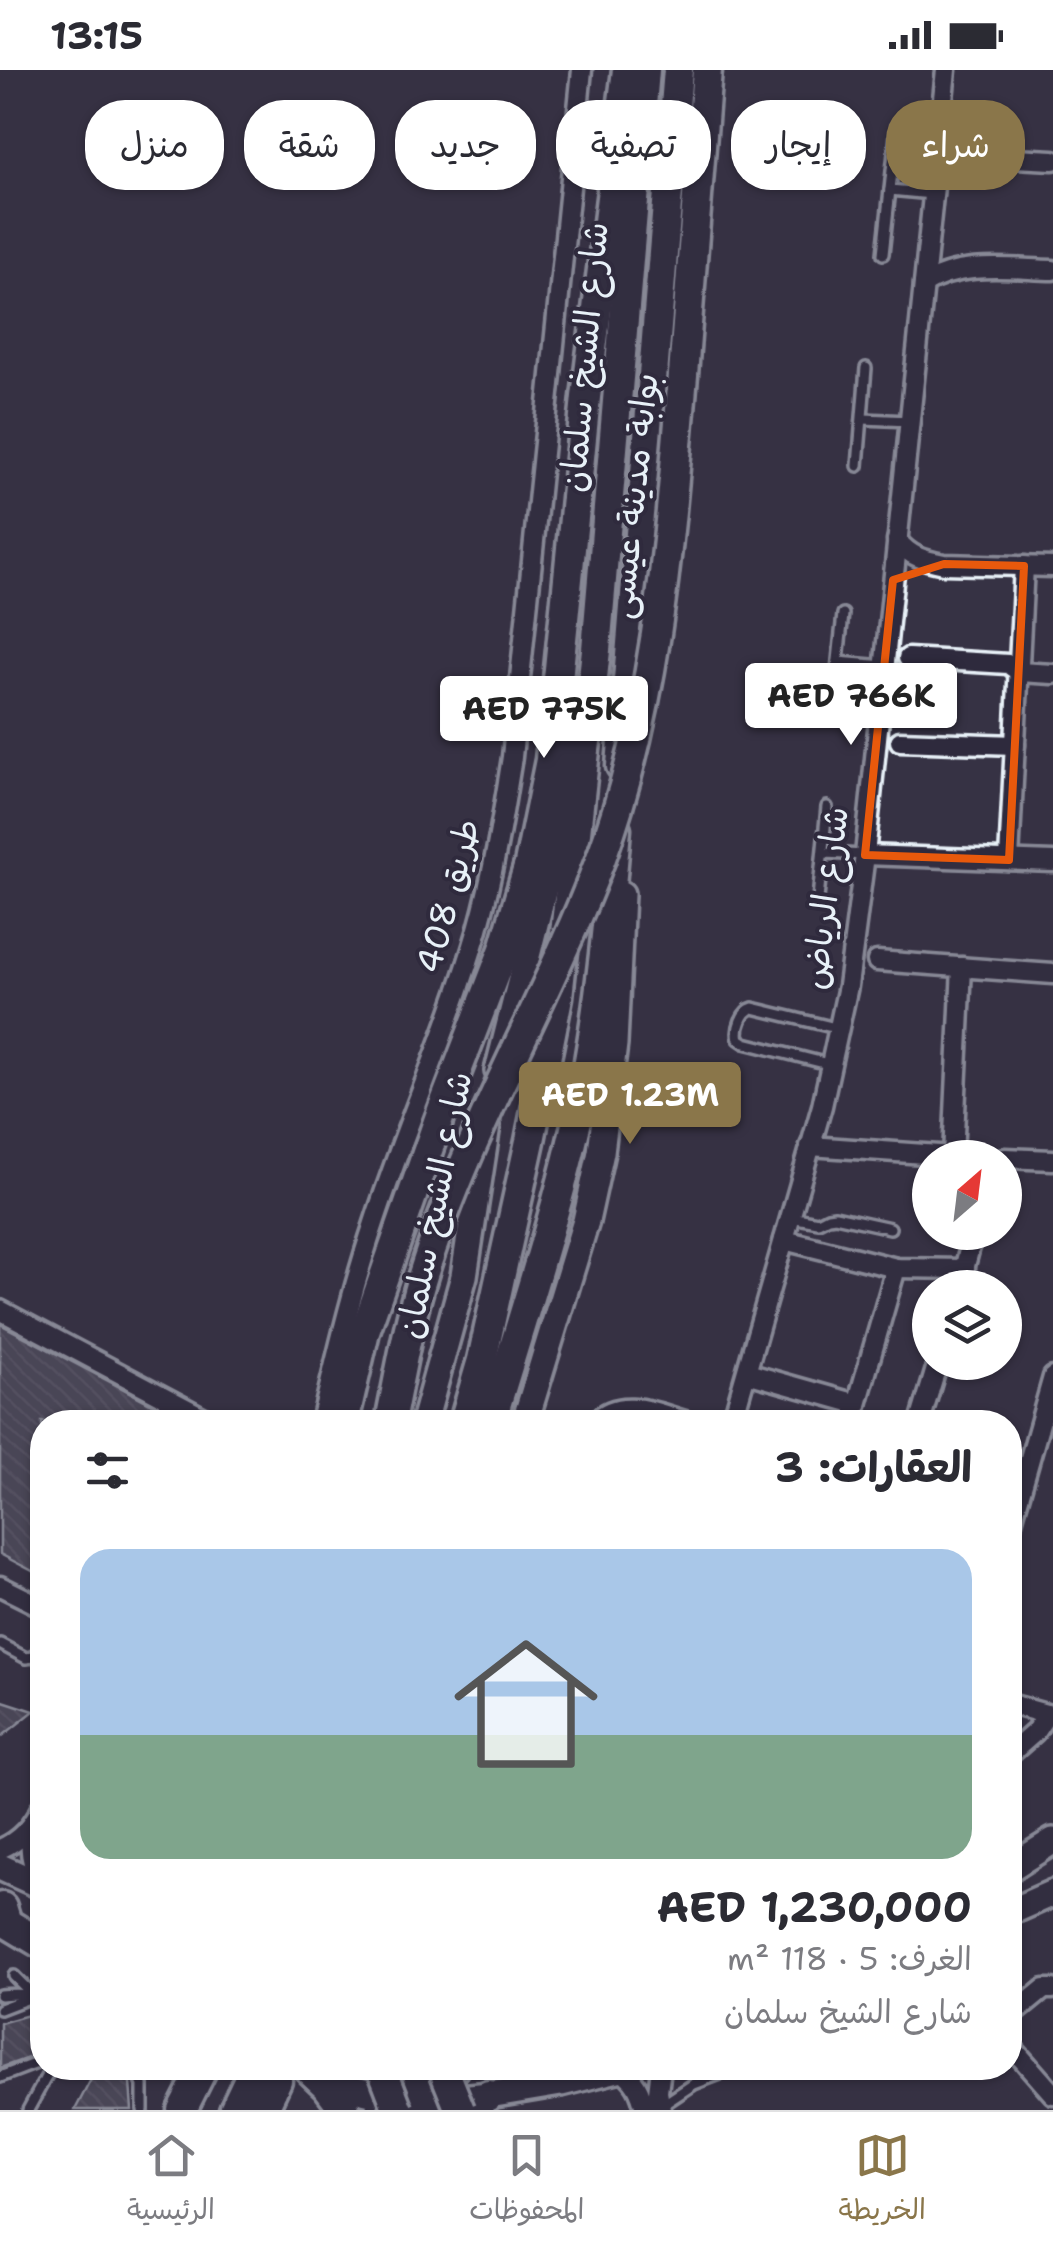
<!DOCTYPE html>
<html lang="ar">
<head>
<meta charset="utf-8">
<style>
	:root { --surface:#fff; --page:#f2f2f3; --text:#2b2b33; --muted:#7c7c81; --line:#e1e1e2; --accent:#8a764a }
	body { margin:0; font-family:"Shantell Sans","Playpen Sans Arabic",sans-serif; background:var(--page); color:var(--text); direction:rtl; height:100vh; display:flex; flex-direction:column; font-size:38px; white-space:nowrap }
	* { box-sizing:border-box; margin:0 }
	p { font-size:32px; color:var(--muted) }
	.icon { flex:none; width:55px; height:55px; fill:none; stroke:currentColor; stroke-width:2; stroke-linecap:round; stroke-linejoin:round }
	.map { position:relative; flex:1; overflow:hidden; direction:ltr }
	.sheet { position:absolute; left:30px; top:1340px; width:992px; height:670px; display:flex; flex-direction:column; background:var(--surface); border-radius:40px; box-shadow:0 2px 8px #0004; direction:rtl }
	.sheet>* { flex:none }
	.hud { position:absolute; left:30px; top:30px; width:995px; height:90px; direction:rtl; display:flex; gap:20px }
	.needle { width:65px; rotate:28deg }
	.buttons { position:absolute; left:912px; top:1070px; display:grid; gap:20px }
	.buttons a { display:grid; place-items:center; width:110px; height:110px; border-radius:50%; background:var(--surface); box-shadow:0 2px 8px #0004; font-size:50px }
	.price { position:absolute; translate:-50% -85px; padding:0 22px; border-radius:10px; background:#fff; color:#222; font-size:32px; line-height:65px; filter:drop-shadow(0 2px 5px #0008) }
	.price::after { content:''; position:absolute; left:50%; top:60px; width:30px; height:22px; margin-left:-15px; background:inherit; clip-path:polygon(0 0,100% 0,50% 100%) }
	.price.on { background:var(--accent); color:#fff }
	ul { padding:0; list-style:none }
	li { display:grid; align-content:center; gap:20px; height:530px; padding:0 50px }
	li span { display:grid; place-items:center; height:310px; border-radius:30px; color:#555 }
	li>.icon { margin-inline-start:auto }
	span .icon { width:180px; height:180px; fill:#fffc; stroke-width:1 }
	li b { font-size:42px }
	h2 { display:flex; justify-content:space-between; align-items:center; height:120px; padding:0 50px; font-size:42px }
	.pill { padding:0 35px; border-radius:40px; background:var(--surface); box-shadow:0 2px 8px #0004; font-size:35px; line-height:90px }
	.pill.on { background:var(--accent); color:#fff }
	.status { display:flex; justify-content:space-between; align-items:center; height:70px; padding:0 50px; background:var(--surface); direction:ltr }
	.status svg { height:28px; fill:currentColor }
	.dock { display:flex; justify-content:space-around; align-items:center; height:140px; border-top:2px solid var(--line); background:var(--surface); font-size:28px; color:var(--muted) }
	.dock a { display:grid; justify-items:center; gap:5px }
	.dock .on { color:var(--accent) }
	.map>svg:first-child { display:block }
	.building { fill:url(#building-back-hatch); stroke:#e8f1f8; stroke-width:2.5 }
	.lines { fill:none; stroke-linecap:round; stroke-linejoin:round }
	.service-casing { stroke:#e8f1f8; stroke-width:16 }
	.minor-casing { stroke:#e8f1f8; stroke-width:25 }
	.secondary-casing { stroke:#e8f1f8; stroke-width:32 }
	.primary-casing { stroke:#e8f1f8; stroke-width:35 }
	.service { stroke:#2f2a3d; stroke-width:9 }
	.minor { stroke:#2f2a3d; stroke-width:18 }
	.secondary { stroke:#2f2a3d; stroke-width:25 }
	.primary { stroke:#2f2a3d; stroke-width:28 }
	.primary-bridge-casing { stroke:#e8f1f8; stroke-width:35; stroke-linecap:butt }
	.primary-bridge { stroke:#2f2a3d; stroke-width:28 }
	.marked { fill:none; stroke:#e8590c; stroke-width:8; stroke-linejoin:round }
	.labels { text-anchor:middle; stroke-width:8; stroke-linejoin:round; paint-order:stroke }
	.street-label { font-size:35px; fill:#e8f1f8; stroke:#2f2a3d }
</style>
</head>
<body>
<div class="status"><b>13:15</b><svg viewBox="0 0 49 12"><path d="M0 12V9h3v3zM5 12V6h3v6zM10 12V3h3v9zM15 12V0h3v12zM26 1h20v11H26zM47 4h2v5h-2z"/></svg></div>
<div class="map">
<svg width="1053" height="2040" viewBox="0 0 1053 2040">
	<defs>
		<pattern id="building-back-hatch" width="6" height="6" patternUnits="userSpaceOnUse" patternTransform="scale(2.5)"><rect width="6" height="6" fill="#605e6e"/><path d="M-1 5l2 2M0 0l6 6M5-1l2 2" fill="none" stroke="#777683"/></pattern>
	</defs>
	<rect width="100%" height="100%" fill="#363244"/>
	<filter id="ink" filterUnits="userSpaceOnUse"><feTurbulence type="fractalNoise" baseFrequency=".01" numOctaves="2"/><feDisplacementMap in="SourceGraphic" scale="20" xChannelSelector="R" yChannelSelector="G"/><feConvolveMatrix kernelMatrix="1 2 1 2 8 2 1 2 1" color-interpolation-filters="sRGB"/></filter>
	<g filter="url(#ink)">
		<g class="building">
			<polygon points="0,1254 186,1352 42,1352 42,1506 0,1484"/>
			<polygon points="0,1630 34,1641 0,1668"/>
			<polygon points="32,1944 42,1983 0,1998 0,1953"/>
			<polygon points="97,1998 117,1998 121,2000 130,2013 132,2040 75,2040"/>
		</g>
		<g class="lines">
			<g class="service-casing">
				<g id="service">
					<polyline points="890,120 932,124"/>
					<polyline points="883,184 897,55"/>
					<polyline points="863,349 910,351"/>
					<polyline points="858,396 866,298"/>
					<polyline points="838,592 884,596"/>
					<polyline points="833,637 843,544"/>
					<polyline points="824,783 865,785"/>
					<polyline points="818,829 827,737"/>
					<path d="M832,995l-87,-22 -6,-4c-3,-10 3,-28 14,-31l87,21"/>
					<polyline points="791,1147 818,1152 828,1147 835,1146 890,1158"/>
					<polyline points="0,1574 26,1588 33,1587 42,1574"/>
					<path d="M0,1925c19,-1 33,-5 42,15"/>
					<polyline points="0,1939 34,1926 14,1906"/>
					<polyline points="135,1998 143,2015 143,2040"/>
					<polyline points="0,2007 42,1991"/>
					<polyline points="661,2036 694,2014 736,1998"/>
					<polyline points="28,2040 51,1998"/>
				</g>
			</g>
			<g class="minor-casing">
				<g id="minor">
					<polyline points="976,86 1053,90"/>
					<path d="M924,214c38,-23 86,-15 129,-14"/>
					<path d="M897,470c13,17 27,20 47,24l109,3"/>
					<polyline points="908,588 1008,594 1019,602 1053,604"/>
					<polyline points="900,671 1015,675"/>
					<polyline points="865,785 1053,792"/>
					<polyline points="1009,790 1024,496"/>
					<polyline points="877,891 1053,904"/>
					<polyline points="810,1076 982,1088"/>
					<polyline points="953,1086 962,897"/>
					<polyline points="1005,1088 1053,1090"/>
					<polyline points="784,1170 896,1198 965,1199"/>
					<polyline points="959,1218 974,1162"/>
					<polyline points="0,1240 212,1352"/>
					<polyline points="747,1303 857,1334"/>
					<path d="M321,1352c16,-67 31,-133 53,-199 32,-99 75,-194 104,-294 16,-57 25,-115 34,-172l70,-687"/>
					<path d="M595,1352c26,-27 61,-9 93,0"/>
					<polyline points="732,1352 822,1036 848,916 865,785 946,0"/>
					<polyline points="852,1352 896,1198"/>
					<polyline points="920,1352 938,1292"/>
					<polyline points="1010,1459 1053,1307"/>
					<polyline points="0,1516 42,1537"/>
					<polyline points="1010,1634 1053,1646"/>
					<polyline points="1010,1684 1035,1662 1047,1644"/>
					<path d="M32,1756c-3,21 -2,38 10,56"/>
					<path d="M0,1779c21,-9 32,-23 42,-43"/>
					<polyline points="1010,1947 1044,1919 1053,1919"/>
					<polyline points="1010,1975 1053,2024"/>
					<path d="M618,1998c17,10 23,23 27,42"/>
					<polyline points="661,1998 658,2022 661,2040"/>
				</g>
			</g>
			<g class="secondary-casing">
				<g id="secondary">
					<polyline points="498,1001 545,814 575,675"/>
					<polyline points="424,1352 464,1206 487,1055"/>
					<polyline points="525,1352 586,1151 601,1082 614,974 621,824"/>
					<polyline points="0,1797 42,1816"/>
					<polyline points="1010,1798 1053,1771"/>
					<polyline points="1010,1842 1053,1823"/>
					<polyline points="311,2000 355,2019 413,2033 489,2025 561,2013 621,1998"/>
				</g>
			</g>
			<g class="primary-casing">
				<g id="primary">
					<polyline points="683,305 707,0"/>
					<polyline points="621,696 678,0"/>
					<polyline points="344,1352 365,1261 442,1040 504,879 529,794 550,690 586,327 627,0"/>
					<polyline points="464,1352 482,1290 530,1071 558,927 596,580 645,0"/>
					<path d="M491,1352c34,-113 72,-227 95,-344 15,-82 23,-166 30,-249"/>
					<polyline points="2,1837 7,1853 42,1874"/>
					<polyline points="310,2000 327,2016 345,2040"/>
					<polyline points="413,2033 417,2040"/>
					<polyline points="182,2040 203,1998"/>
					<polyline points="234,2040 254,1998"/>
					<polyline points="263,2040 277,2010"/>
					<path d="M380,2040c17,-27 44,-36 75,-42"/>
					<polyline points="471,2040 489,2025"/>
				</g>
			</g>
			<use href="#service" class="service"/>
			<use href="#minor" class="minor"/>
			<use href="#secondary" class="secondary"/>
			<use href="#primary" class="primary"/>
			<g class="primary-bridge-casing">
				<g id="primary-bridge">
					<path d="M390,1352c10,-49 18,-99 33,-147 45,-145 125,-276 178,-417 57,-155 68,-320 82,-483"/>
					<polyline points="382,1998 398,2040"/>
					<polyline points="443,1998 460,2040"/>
				</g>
			</g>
			<use href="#primary-bridge" class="primary-bridge"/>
		</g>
	</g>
	<path d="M0 0H1053V2040H0ZM944,494l80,2 -15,294 -144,-5 28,-275z" fill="#363244" fill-opacity=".55" fill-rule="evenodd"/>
	<path class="marked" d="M944,494l80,2 -15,294 -144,-5 28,-275z"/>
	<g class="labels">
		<g class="street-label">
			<text transform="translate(584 287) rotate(-85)" y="12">شارع الشيخ سلمان</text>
			<text transform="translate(633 426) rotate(-84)" y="12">بوابة مدينة عيسى</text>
			<text transform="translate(448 826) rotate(-75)" y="12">طريق 408</text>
			<text transform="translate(825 828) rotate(-83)" y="12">شارع الرياض</text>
			<text transform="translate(434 1135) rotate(-79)" y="12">شارع الشيخ سلمان</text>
		</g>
	</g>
</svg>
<div class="buttons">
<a><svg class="needle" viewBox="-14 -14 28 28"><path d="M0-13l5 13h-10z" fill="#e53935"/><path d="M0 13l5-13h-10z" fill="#7c7c81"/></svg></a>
<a><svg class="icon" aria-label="layers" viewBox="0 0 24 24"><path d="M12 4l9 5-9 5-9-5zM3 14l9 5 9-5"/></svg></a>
</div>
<b class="price" style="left:851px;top:678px">AED 766K</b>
<b class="price" style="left:544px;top:691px">AED 775K</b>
<b class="price on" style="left:630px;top:1077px">AED 1.23M</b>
<div class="hud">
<a class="pill on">شراء</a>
<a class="pill">إيجار</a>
<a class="pill">تصفية</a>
<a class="pill">جديد</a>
<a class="pill">شقة</a>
<a class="pill">منزل</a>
</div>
<section class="sheet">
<h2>العقارات: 3<svg class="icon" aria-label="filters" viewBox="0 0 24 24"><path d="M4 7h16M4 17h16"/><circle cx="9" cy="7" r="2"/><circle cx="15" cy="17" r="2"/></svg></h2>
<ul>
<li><span style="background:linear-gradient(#a9c7e8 60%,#7fa58c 0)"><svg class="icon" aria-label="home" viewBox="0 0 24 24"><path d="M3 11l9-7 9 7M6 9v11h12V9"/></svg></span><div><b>AED 1,230,000</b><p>الغرف: 5 · 118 m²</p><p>شارع الشيخ سلمان</p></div></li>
</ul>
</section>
</div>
<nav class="dock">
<a class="on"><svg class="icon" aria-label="map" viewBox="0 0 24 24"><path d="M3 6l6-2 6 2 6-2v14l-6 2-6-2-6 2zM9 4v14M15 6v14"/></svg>الخريطة</a>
<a><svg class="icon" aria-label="saved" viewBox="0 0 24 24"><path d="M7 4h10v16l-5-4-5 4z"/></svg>المحفوظات</a>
<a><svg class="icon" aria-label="home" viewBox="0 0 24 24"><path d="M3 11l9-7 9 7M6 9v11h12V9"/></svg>الرئيسية</a>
</nav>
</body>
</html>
